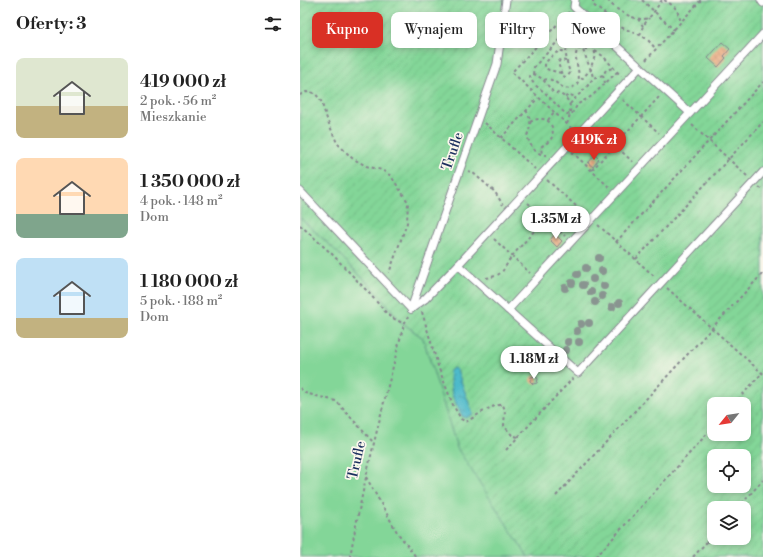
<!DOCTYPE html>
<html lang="pl">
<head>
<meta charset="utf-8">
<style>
	:root { --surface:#fff; --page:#f2f2f2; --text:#222; --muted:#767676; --accent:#d93025 }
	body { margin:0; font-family:"Libre Bodoni",serif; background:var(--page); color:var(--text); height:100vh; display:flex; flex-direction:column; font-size:15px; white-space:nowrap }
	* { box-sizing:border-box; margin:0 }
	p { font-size:13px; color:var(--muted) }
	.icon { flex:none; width:22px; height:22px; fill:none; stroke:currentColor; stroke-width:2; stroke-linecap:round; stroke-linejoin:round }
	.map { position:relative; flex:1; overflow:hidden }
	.side { display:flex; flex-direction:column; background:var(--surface); width:300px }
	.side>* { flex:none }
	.top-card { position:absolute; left:12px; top:12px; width:380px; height:36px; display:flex; gap:8px }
	.needle { width:26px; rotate:240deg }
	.buttons { position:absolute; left:407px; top:397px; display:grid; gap:8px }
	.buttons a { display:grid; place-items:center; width:44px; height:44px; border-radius:8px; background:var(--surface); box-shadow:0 2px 6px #0003; font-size:20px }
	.price { position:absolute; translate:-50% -34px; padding:0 9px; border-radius:14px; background:#fff; color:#222; font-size:13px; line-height:26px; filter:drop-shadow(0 1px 2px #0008) }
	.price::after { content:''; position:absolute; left:50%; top:24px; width:12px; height:9px; margin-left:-6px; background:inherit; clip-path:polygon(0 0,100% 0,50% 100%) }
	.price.selected { background:var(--accent); color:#fff }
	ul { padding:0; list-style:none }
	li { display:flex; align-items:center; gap:12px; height:100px; padding:0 16px }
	li span { display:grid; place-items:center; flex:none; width:112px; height:80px; border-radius:8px; color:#555 }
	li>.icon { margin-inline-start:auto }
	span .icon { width:48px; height:48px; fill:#fffc; stroke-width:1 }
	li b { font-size:17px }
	h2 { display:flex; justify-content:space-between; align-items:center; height:48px; padding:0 16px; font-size:17px }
	.pill { padding:0 14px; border-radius:8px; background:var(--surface); box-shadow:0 2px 6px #0003; font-size:14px; line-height:36px }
	.pill.selected { background:var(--accent); color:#fff }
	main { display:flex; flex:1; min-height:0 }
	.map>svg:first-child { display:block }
	.garden { fill:url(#garden-furrows); stroke:#4f827b; fill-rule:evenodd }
	.pitch { fill:#83d698; stroke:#4f827b }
	.water { fill:url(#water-ripples); stroke:#347494 }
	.building { fill:url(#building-cross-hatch) }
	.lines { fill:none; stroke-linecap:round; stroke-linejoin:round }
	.pedestrian-casing { stroke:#86868e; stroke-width:9 }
	.path { stroke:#86868e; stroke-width:2; stroke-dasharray:3 3; stroke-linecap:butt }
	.pedestrian { stroke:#fff; stroke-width:7 }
	.tree { fill:#899490 }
	.labels { text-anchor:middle; stroke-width:3.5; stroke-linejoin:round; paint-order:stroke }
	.street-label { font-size:14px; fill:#1b2f5e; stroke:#fbf7ec }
</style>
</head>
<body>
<main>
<section class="side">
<h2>Oferty: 3<svg class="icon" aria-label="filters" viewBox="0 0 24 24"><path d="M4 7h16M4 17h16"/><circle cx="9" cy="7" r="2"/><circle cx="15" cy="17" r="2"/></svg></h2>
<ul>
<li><span style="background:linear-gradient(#dfe7d0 60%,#c2b280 0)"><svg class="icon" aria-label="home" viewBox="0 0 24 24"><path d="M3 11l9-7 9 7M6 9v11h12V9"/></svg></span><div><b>419 000 zł</b><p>2 pok. · 56 m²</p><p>Mieszkanie</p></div></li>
<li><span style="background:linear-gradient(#ffd9b3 70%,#7fa58c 0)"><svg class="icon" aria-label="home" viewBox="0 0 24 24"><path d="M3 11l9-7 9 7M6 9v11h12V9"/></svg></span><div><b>1 350 000 zł</b><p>4 pok. · 148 m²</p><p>Dom</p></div></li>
<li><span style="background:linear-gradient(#bfe0f5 75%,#c2b280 0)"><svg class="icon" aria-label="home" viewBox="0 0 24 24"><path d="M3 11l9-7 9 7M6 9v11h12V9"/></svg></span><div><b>1 180 000 zł</b><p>5 pok. · 188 m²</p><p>Dom</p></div></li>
</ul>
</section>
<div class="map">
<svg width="463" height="557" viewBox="0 0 463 557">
	<defs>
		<pattern id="garden-furrows" width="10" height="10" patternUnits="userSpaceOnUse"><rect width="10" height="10" fill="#83d698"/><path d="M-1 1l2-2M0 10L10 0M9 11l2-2" fill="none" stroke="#71b885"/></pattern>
		<pattern id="water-ripples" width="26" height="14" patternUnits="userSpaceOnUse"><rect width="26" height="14" fill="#4ebaca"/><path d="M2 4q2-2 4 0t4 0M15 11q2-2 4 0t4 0" fill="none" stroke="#4098a7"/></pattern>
		<pattern id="building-cross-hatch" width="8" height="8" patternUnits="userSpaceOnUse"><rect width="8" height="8" fill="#ebaa80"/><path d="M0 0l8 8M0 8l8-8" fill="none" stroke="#be8b6c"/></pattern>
	</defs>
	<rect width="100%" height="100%" fill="#fbf7ec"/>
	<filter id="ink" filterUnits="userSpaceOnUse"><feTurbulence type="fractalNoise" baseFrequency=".025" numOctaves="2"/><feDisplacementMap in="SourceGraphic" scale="8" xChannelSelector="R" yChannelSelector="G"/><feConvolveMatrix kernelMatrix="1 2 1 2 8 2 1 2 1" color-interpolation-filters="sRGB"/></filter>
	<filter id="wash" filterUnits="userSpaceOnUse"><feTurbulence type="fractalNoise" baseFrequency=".012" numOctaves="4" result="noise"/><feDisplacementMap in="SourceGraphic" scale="16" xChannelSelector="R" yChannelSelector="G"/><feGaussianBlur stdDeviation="0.9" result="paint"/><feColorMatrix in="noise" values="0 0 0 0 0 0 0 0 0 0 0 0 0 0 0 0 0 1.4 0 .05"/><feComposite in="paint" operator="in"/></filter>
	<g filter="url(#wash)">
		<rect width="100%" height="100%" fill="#f0ddbd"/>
		<path class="garden" d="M0,0h463v557h-235l-72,-109 -33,-110 -22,-16 -19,-24 -49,-50 -33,-30zM414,404h30v30h-30zM414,456h30v30h-30zM414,508h30v30h-30z"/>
		<polygon class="pitch" points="0,218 33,248 82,298 101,322 123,338 157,448 228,557 0,557"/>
		<polygon class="water" points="153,368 157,370 173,414 166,418 162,416 152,395 149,372"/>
		<g id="blocks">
			<g class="building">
				<polygon points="422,42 430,49 424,56 426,58 418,67 408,58"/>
				<polygon points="295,155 299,159 293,167 288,163"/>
				<polygon points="255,234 262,241 257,247 250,240"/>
				<polygon points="236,376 238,379 237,383 233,384 230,381 231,377"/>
			</g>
		</g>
	</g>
	<g filter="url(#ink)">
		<use href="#blocks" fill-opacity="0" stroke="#86868e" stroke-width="1"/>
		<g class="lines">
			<g class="pedestrian-casing">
				<g id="pedestrian">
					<polyline points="275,0 274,7 390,113"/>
					<polyline points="461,0 463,3"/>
					<polyline points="0,191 111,309"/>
					<polyline points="158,265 278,373 463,172"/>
					<polyline points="111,309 125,299 158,265 340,67"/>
					<polyline points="111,309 197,64 206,0"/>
					<polyline points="208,310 463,34"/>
				</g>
			</g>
			<g class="path">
				<polyline points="293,0 293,5 309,17 313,24 340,35 347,39 356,49"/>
				<path d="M308,0c5,9 29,23 40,18 5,-3 10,-13 14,-18"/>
				<polyline points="342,0 374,30"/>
				<path d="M364,0c13,8 12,7 17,22"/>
				<polyline points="269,12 212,72 272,129"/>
				<polyline points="265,16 268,21 271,28"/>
				<polyline points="338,19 343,26"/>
				<path d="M279,33c5,3 17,16 16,22 -1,5 -4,10 -4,15 -5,3 -7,9 -12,10"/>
				<polyline points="340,35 343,26 349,18"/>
				<polyline points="263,39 265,35 275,26 278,29 278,39"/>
				<polyline points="281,45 292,73 293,78"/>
				<polyline points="278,49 287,49 291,46"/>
				<polyline points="295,51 303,56 321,76"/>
				<polyline points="346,60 401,0"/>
				<path d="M266,61l-6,-1 -2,3 4,12 3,2 3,-1 2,-3c-4,-13 -10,-33 11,-34l2,5"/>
				<path d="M261,73l-12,-3 -4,-2v-5c7,-7 11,-13 21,-12"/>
				<polyline points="233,74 234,67 260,39 267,39 271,42"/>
				<polyline points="303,75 305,83"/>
				<path d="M244,80c11,-4 16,11 26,8 18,-4 2,-27 7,-37 3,-8 11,-8 17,-13"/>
				<polyline points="0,95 6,92 15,93 21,101 27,119 37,143 52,158 66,166 82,170 91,176 108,202 107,223 89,273"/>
				<polyline points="265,97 270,95 276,97"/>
				<polyline points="323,100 359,133"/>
				<path d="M270,104c7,-9 17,-15 23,-26l10,-3 3,-5 7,-2"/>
				<path d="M226,110c6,11 5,15 1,26 4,11 8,19 21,19"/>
				<polyline points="248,120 254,112"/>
				<path d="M230,122c4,-2 9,-4 13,-3 9,1 12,13 8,20 -3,4 -7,5 -10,8l1,8"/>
				<polyline points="185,123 235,169"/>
				<path d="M267,124c6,-15 5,-28 -14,-32 -6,-7 -10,-15 -20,-18l-3,2c2,10 13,13 19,21 5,5 10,11 16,16 1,1 4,1 6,2l7,-11 14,-8 25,-24"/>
				<polyline points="392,125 447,176"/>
				<polyline points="296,128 333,162"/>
				<polyline points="201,138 238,98"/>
				<polyline points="272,152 310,188"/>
				<polyline points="292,170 359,97"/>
				<polyline points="168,171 172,172 195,192 203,205"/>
				<polyline points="247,180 285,214"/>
				<polyline points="459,187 463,190"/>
				<polyline points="228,203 265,236"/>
				<polyline points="0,225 32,254 68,292 89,316 104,324"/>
				<polyline points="298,225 355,277"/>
				<polyline points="194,239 230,273"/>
				<polyline points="316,242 463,82"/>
				<polyline points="336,259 463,122"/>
				<path d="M186,278c19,-3 16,-8 26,-22l33,-37"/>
				<polyline points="367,288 463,374"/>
				<path d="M122,312l17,57 14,36 8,14 5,3c9,-5 27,-19 37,-17l2,5 -1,16 8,9 6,2"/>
				<polyline points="0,388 5,393 36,401 73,442"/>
				<polyline points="434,404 463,372"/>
				<polyline points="206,450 273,378"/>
				<polyline points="66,477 97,532 116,557"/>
				<polyline points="256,496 463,273"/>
				<polyline points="438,508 463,480"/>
				<path d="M50,557c14,-79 34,-156 54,-233l4,-7"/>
				<polyline points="296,557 414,426"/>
				<polyline points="393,557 414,534"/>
			</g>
			<use href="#pedestrian" class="pedestrian"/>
		</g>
		<g class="tree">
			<circle cx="299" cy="258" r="4"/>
			<circle cx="286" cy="268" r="4"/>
			<circle cx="302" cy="271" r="4"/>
			<circle cx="277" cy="274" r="4"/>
			<circle cx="293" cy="279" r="4"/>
			<circle cx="272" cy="283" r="4"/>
			<circle cx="283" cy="285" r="4"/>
			<circle cx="304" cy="286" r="4"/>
			<circle cx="265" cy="288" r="4"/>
			<circle cx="291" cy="292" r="4"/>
			<circle cx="302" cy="296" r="4"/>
			<circle cx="295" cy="302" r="4"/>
			<circle cx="319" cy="303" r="4"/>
			<circle cx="312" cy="307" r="4"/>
			<circle cx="289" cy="323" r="4"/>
			<circle cx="281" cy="324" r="4"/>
			<circle cx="277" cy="331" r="4"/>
			<circle cx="268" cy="342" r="4"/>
			<circle cx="279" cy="342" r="4"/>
			<circle cx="266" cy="350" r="4"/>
		</g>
	</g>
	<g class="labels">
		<g class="street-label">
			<text transform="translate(152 151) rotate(-71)" y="5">Trufle</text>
			<text transform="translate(56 460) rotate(-77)" y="5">Trufle</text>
		</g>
	</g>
</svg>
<div class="buttons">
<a><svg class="needle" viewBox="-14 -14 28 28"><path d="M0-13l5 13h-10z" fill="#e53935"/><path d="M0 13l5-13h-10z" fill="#767676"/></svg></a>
<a><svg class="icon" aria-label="locate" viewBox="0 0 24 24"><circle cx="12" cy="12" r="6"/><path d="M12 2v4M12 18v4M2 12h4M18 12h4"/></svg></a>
<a><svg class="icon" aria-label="layers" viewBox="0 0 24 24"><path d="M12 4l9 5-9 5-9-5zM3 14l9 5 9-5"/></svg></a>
</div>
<b class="price selected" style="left:294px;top:161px">419K zł</b>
<b class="price" style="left:256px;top:240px">1.35M zł</b>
<b class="price" style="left:234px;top:380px">1.18M zł</b>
<div class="top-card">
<a class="pill selected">Kupno</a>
<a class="pill">Wynajem</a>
<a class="pill">Filtry</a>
<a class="pill">Nowe</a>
</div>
</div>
</main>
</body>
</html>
